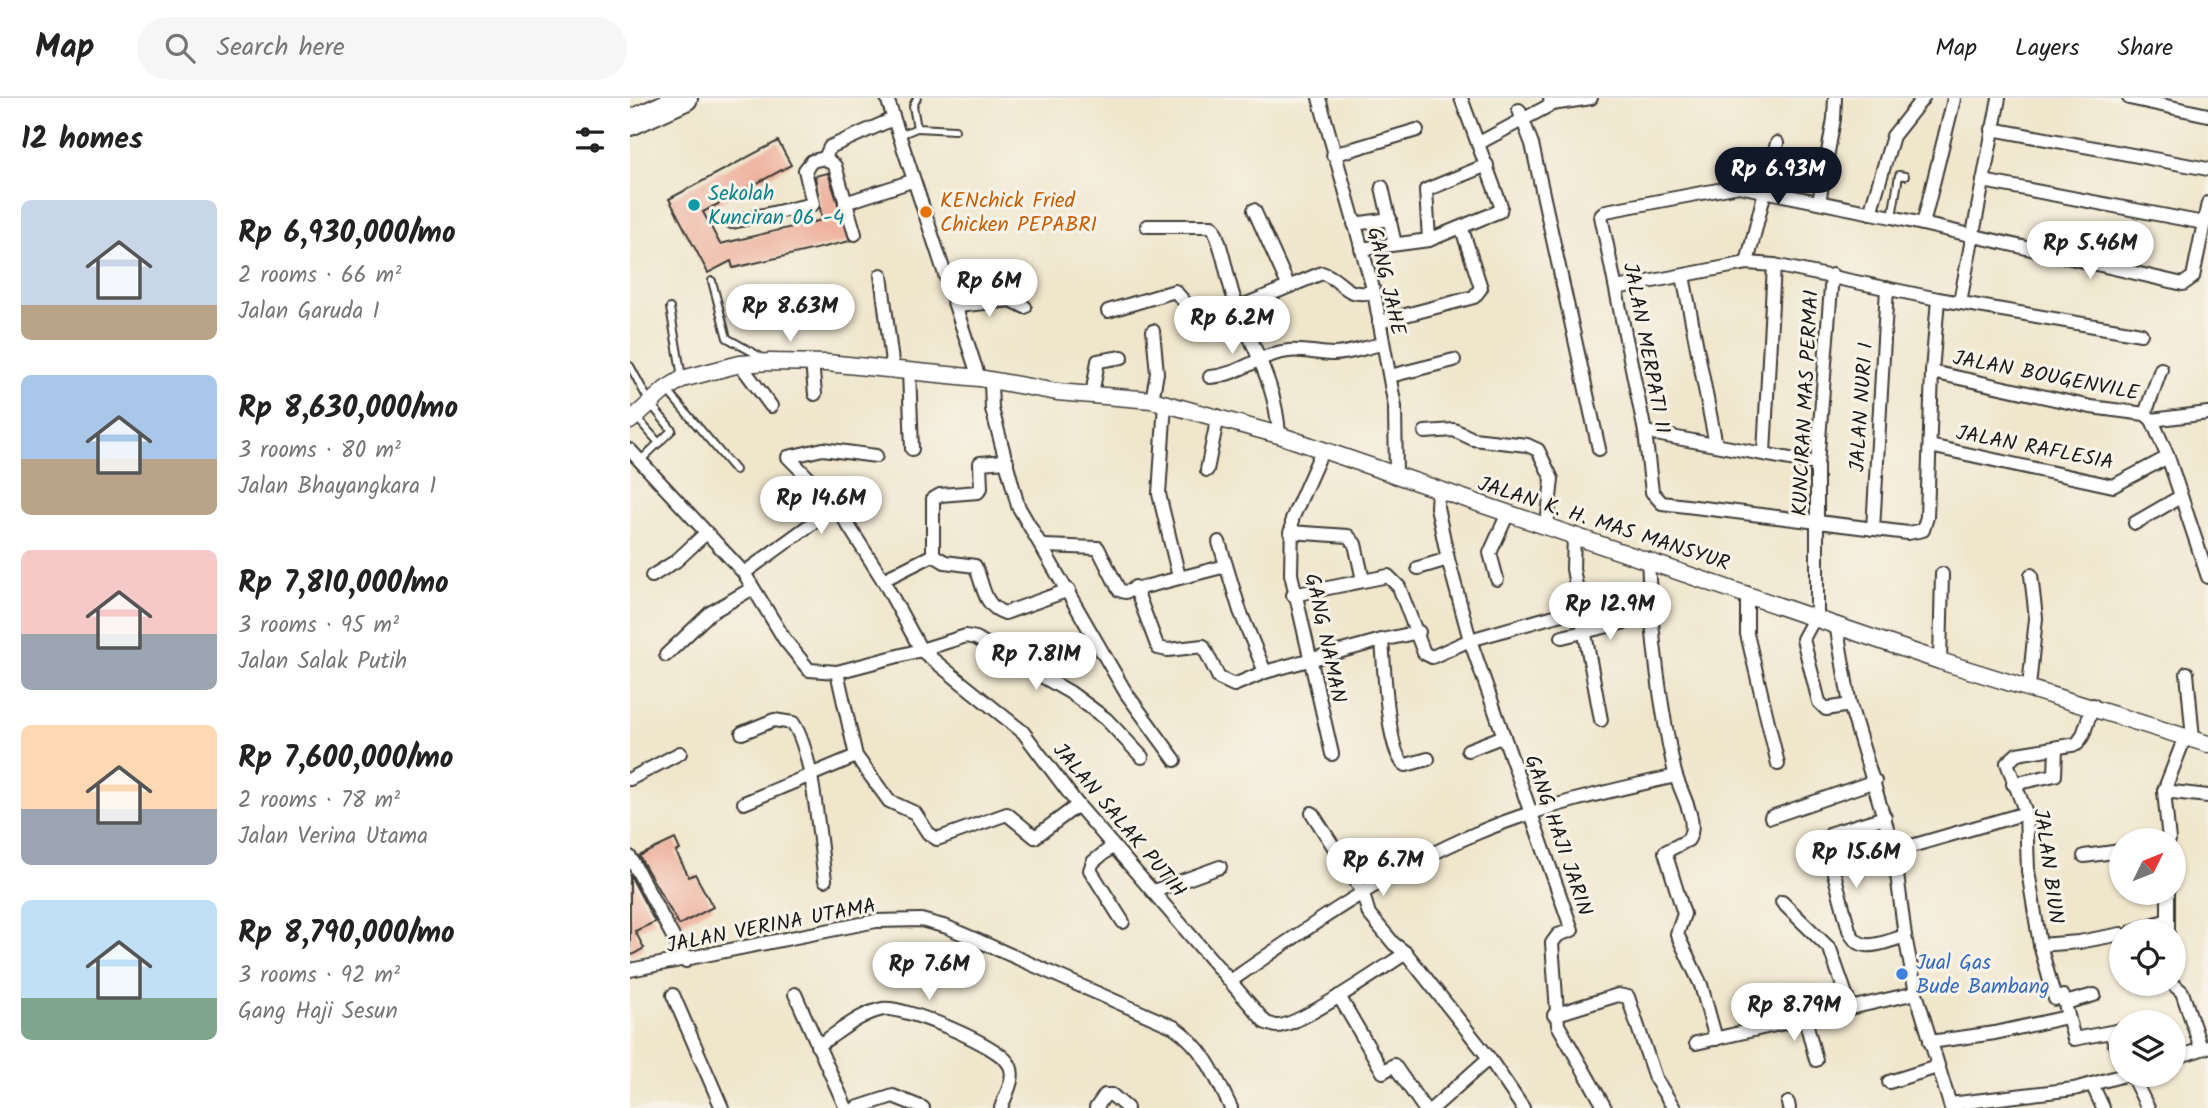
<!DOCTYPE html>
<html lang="en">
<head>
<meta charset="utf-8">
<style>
	:root { --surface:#fff; --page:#f6f6f6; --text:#222; --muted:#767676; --line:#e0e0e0; --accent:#111827 }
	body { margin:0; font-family:Kalam,sans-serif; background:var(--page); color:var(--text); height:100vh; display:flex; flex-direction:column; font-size:26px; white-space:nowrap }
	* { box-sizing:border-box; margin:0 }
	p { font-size:23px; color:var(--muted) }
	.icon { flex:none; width:38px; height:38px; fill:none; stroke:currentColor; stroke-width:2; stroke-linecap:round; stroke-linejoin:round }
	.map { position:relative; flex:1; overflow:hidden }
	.panel { display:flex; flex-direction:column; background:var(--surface); width:630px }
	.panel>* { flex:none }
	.needle { width:46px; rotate:47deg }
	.buttons { position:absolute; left:1479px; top:730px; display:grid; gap:14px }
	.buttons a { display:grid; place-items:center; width:77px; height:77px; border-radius:50%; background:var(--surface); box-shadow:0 2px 5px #0004; font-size:35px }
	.price { position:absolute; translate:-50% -60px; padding:0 16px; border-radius:24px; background:#fff; color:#222; font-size:23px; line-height:46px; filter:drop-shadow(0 2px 4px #0008) }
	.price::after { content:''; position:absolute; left:50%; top:42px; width:21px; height:16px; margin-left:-10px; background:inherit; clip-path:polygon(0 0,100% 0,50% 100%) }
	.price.active { background:var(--accent); color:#fff }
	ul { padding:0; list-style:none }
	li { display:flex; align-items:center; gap:21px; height:175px; padding:0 21px }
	li span { display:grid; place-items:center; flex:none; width:196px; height:140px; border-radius:10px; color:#555 }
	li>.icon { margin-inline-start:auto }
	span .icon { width:84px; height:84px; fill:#fffc; stroke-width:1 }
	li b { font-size:30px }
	h2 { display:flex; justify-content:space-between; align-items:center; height:84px; padding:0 21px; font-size:30px }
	header { display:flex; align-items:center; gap:42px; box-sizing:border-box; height:98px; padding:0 35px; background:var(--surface); border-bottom:2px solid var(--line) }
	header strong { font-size:33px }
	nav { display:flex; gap:38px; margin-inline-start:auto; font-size:24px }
	.search { width:490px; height:63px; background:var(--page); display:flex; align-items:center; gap:18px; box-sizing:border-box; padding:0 24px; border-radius:38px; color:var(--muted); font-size:26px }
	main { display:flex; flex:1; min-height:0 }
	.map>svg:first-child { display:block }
	.building { fill:#eeb29f }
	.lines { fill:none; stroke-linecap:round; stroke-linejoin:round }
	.service-casing { stroke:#3c3a36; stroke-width:10 }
	.minor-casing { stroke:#3c3a36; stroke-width:16 }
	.tertiary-casing { stroke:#3c3a36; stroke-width:19 }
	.motorway-casing { stroke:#3c3a36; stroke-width:28 }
	.service { stroke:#fff; stroke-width:6 }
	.minor { stroke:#fff; stroke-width:12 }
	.tertiary { stroke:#fff; stroke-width:16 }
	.motorway { stroke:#fff; stroke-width:24 }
	.culture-dot { fill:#0f9aa8; stroke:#f7f3e8; stroke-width:2.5 }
	.food-dot { fill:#e8710a; stroke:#f7f3e8; stroke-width:2.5 }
	.shop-dot { fill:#3f7fe0; stroke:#f7f3e8; stroke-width:2.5 }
	.labels { text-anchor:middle; stroke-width:6; stroke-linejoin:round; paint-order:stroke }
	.culture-label { font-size:21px; fill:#0d838f; stroke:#f7f3e8; text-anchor:start }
	.food-label { font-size:21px; fill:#c56008; stroke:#f7f3e8; text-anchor:start }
	.street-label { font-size:21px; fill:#1c1c1c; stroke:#f7f3e8 }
	.shop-label { font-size:21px; fill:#366cbe; stroke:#f7f3e8; text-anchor:start }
</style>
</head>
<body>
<header>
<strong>Map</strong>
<div class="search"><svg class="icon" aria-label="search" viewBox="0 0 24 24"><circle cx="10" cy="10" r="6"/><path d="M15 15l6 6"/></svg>Search here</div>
<nav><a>Map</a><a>Layers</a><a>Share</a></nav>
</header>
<main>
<section class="panel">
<h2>12 homes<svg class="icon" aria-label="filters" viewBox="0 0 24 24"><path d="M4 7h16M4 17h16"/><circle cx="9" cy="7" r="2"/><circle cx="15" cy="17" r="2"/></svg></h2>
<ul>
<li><span style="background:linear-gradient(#c9d6e8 75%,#b9a48a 0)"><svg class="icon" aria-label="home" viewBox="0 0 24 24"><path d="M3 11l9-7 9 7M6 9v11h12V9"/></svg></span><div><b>Rp 6,930,000/mo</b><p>2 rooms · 66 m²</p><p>Jalan Garuda I</p></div></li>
<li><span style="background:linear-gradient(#a9c7e8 60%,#b9a48a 0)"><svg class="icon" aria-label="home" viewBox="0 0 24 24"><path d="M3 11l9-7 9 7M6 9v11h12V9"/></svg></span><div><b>Rp 8,630,000/mo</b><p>3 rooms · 80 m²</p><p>Jalan Bhayangkara 1</p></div></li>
<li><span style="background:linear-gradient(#f6c9c9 60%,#9aa5b1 0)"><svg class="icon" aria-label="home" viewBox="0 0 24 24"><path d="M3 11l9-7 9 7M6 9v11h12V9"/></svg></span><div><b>Rp 7,810,000/mo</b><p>3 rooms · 95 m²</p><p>Jalan Salak Putih</p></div></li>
<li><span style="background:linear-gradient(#ffd9b3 60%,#9aa5b1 0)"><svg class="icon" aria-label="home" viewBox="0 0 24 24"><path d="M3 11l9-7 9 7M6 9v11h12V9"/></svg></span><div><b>Rp 7,600,000/mo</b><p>2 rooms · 78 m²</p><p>Jalan Verina Utama</p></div></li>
<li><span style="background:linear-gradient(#bfe0f5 70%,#7fa58c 0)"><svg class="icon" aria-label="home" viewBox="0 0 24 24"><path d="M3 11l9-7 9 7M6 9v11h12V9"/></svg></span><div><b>Rp 8,790,000/mo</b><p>3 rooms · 92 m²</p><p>Gang Haji Sesun</p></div></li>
</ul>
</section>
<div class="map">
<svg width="1578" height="1010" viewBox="0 0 1578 1010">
	<rect width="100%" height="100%" fill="#f7f3e8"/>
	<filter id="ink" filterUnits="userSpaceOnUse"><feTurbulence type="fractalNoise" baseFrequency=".0143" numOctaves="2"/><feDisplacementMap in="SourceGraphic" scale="14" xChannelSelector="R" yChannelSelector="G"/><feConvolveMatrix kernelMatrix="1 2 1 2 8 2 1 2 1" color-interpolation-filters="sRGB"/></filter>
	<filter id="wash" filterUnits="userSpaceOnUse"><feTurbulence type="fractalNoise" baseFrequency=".00686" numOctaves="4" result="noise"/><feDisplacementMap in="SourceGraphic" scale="28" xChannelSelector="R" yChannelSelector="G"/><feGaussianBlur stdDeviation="1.57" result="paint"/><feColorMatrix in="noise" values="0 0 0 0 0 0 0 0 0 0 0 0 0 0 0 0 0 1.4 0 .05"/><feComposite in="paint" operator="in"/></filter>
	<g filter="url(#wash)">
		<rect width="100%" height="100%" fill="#f0e6cc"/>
		<g id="blocks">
			<g class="building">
				<polygon points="148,43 161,67 73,114 90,146 192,122 185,78 198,75 220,143 103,170 101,163 78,175 39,101"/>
				<polygon points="45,741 50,752 46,754 59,779 65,776 83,809 49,827 9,758"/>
				<polygon points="0,777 25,824 5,833 14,850 0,858"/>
			</g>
		</g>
	</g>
	<g filter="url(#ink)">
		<use href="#blocks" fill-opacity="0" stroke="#3c3a36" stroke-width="2"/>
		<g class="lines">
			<g class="service-casing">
				<g id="service">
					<polyline points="287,30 325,32"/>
					<polyline points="270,37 287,30 283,8 287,0"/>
					<polyline points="1262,119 1269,77 1275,78"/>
					<polyline points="82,183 97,240 133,260"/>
					<polyline points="40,210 52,279"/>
					<polyline points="0,268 20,305 42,332 10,363"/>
					<polyline points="36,291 105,372"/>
					<polyline points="7,320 29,345"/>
				</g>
			</g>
			<g class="minor-casing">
				<g id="minor">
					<polyline points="257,0 349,280"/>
					<polyline points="689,0 744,194 765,309 766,379"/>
					<polyline points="920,0 922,6 961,0"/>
					<polyline points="1499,0 1578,17"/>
					<polyline points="889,12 902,46 969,351"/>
					<polyline points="1362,31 1578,71"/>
					<polyline points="849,45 922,6"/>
					<polyline points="703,57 787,32"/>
					<polyline points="195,60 200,49 263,21"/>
					<polyline points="1353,83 1574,125"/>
					<polyline points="752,89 765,146"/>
					<polyline points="1189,104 1204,21 1205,0"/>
					<polyline points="215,105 282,83"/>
					<polyline points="624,112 658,187"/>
					<polyline points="1240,115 1263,38 1293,0"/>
					<polyline points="102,124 183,106 175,72 182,63 195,60 205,68 225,136"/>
					<polyline points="724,126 760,121"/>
					<polyline points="1293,126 1324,1"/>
					<path d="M517,128h65l2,3c11,25 13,53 23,78 18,46 39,77 42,128"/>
					<polyline points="799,142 796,92 857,67"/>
					<polyline points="731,151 799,142 870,113 871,108 831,0"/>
					<polyline points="1117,165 1147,45"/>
					<polyline points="251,177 263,272"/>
					<polyline points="1053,178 1086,347"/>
					<polyline points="986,190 1117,165 1144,167 1308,201 1511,236"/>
					<polyline points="1308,201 1302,274 1297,419 1293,432 1278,435 1032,405 1022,394 1015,334 971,118 976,113 1109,88 1262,119 1553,186 1563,179 1578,105"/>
					<polyline points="1330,204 1369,0"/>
					<polyline points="327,208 381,202 395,209"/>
					<path d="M478,213l67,-20 19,22 43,-5 85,-35c24,8 20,25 52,19"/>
					<polyline points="749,224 844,199 851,190 832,131"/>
					<polyline points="182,264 185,296"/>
					<polyline points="110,266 141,308"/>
					<polyline points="279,273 282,351"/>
					<polyline points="1302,274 1461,309 1515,316 1522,322 1538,359 1578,479"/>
					<polyline points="760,278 824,262"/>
					<path d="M580,279c30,-2 50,-23 78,-26 15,-2 30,3 45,3 16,0 33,-7 49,-10"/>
					<polyline points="361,284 362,311 388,408 496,595 545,662"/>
					<polyline points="462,297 468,263 492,259"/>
					<polyline points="522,302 527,275 523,233"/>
					<polyline points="535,305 529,396 549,479"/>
					<polyline points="1515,316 1531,271"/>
					<polyline points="1522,322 1578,315"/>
					<polyline points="795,334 824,332 843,341 897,347 908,352 922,381 917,427"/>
					<polyline points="1015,334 1187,366"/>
					<polyline points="1300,348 1483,388 1538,359"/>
					<path d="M0,352l114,123 41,67 24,30 28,2 84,-22 102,82 55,73 188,218c1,0 9,3 10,3 21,2 108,-59 130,-73"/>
					<polyline points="692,353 662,421 661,476 702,656"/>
					<polyline points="1134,355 1144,167"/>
					<polyline points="577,372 588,318"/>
					<polyline points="808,392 807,409 818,461 840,542 942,832 928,837 922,845 928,927 975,1010"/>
					<polyline points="206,408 158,359 193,351 246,358"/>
					<polyline points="1505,425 1550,399"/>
					<polyline points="1243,431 1257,190"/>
					<polyline points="660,434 718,438 725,446 733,482"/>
					<polyline points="944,436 943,471 971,622"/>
					<polyline points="589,444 610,513 635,574"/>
					<polyline points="414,448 468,450 489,492 495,494 596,468"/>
					<polyline points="303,457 303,401 310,397 348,394 351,390 350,365 377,363"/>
					<path d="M1018,461c3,72 11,144 27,214 5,19 25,49 13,67l-23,12 19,62 -7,20 24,51 15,54"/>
					<polyline points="788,470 818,461"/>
					<polyline points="114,475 206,408 253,482 291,552 336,538 346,540 441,595 476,621 512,659"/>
					<polyline points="22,478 46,463 75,436"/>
					<polyline points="867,481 860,455 878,415"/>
					<path d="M253,482l50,-25 12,7 30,4c9,18 7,40 30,47l64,-23"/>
					<polyline points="505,489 528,550 538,552 573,548 589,580 604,587 635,574 752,542"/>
					<polyline points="1117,495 1117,536 1148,666"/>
					<polyline points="663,497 758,478 769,489 794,555 802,559 840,542 949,511"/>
					<polyline points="1185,519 1173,541 1189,604 1196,611 1220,607"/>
					<polyline points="1187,519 1187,366 1202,177"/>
					<polyline points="1206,526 1220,607 1264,753 1275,838 1286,895 1321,1010"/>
					<path d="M789,534l-37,8c2,22 5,117 24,125l22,-6"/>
					<polyline points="932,539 1021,518"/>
					<polyline points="36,557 80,515 123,490"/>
					<polyline points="1310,563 1312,476"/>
					<polyline points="207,574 226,658 259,703 285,715 298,735 307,741 377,716 405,739 448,707"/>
					<polyline points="1557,575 1563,641"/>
					<polyline points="1399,589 1406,520 1401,477"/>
					<polyline points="1463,607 1453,637 1447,646 1387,656 1377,665 1396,715 1398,773 1410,847 1425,901 1433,898 1444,941 1491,932"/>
					<path d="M112,635l32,-13 19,3c21,30 26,118 32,157"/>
					<polyline points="838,652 874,638"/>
					<polyline points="0,681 50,655"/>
					<polyline points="1383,686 1425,677 1426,650"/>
					<polyline points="1534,693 1578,698"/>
					<polyline points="114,705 226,658"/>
					<polyline points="682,715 732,793 739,816 764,846 776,855 859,960 893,1010"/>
					<polyline points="1141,719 1245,683"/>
					<path d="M1255,719l-53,16 -6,10 23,87c10,26 35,12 56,6"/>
					<polyline points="1539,742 1534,693 1555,639"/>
					<polyline points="483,748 463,764 460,772 493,824"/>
					<polyline points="1264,753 1396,715"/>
					<polyline points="1454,758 1491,753"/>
					<polyline points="0,759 56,863"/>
					<polyline points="524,793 590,769"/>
					<polyline points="1538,794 1538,833"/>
					<polyline points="1152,804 1200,851 1220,908"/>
					<polyline points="1503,833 1538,822"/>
					<polyline points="1410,847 1449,844 1491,836"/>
					<path d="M0,872l246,-49 45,-1 26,7 227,100c30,21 41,48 57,81"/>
					<path d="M602,882c79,-55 156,-109 245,-147 63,-27 132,-42 199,-57"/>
					<polyline points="1543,886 1552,894 1571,950"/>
					<polyline points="165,896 216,1010"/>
					<polyline points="43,897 92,1010"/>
					<polyline points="709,898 753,974 764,967 794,1010"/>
					<polyline points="1435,905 1464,897"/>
					<polyline points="924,917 988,897 998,899 1025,980 1044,1010"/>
					<polyline points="1175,920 1186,962"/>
					<polyline points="1481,935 1491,964"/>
					<polyline points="1300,944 1365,935 1437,919"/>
					<polyline points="1066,945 1286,895"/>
					<path d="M187,948c20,-12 43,-33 66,-37 22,-3 119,37 127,57 6,12 -5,30 -9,42"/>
					<polyline points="1544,960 1578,949"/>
					<polyline points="1501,976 1518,1010"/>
					<polyline points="1259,984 1307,969"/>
					<polyline points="1462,986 1473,1010"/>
					<polyline points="1158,1005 1159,1010"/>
					<polyline points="1320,1006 1444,991 1498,976"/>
					<polyline points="226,1010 263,998 293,1010"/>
					<polyline points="466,1010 475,997 482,997 497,1010"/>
					<polyline points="803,1010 859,960"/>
				</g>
			</g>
			<g class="tertiary-casing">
				<polyline id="tertiary" points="0,323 36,291 52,281 110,266 140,264 197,265 349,280 427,294 522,302 649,337 1310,563 1578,646"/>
			</g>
			<g class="motorway-casing">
				<polyline id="motorway" points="0,25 55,0"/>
			</g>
			<use href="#service" class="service"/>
			<use href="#minor" class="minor"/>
			<use href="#tertiary" class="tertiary"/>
			<use href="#motorway" class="motorway"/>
		</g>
	</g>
	<circle class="culture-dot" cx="64" cy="107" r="7"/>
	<circle class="food-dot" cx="296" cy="114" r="7"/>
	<circle class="shop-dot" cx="1272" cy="876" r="7"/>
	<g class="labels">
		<g class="culture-label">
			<text x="78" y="102">Sekolah<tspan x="78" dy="24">Kunciran 06 -4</tspan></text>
		</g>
		<g class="food-label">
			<text x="310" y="109">KENchick Fried<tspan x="310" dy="24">Chicken PEPABRI</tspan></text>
		</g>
		<g class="street-label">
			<text transform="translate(757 183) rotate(77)" y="7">GANG JAHE</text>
			<text transform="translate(1017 250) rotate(79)" y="7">JALAN MERPATI II</text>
			<text transform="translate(1416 277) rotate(11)" y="7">JALAN BOUGENVILE</text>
			<text transform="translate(1175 305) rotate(-87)" y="7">KUNCIRAN MAS PERMAI</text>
			<text transform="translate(1231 309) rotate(-86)" y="7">JALAN NURI I</text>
			<text transform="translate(1405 349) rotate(11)" y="7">JALAN RAFLESIA</text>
			<text transform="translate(974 425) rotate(18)" y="7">JALAN K. H. MAS MANSYUR</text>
			<text transform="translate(696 540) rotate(78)" y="7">GANG NAMAN</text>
			<text transform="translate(490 722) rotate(50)" y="7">JALAN SALAK PUTIH</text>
			<text transform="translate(929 737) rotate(71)" y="7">GANG HAJI JARIN</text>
			<text transform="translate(1419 768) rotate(82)" y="7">JALAN BIUN</text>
			<text transform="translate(141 827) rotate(-11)" y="7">JALAN VERINA UTAMA</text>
		</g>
		<g class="shop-label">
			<text x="1286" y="871">Jual Gas<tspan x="1286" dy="24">Bude Bambang</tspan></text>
		</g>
	</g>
</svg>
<div class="buttons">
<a><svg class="needle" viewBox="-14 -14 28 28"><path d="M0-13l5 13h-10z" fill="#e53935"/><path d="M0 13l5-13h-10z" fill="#767676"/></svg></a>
<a><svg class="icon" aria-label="locate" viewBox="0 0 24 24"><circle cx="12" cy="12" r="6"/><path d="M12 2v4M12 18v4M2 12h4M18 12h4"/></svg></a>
<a><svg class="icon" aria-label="layers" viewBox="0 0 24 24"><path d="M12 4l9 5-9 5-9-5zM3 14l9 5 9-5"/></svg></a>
</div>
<b class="price active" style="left:1148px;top:109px">Rp 6.93M</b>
<b class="price" style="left:1460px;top:183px">Rp 5.46M</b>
<b class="price" style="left:359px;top:221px">Rp 6M</b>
<b class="price" style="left:160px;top:246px">Rp 8.63M</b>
<b class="price" style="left:602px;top:258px">Rp 6.2M</b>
<b class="price" style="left:191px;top:438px">Rp 14.6M</b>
<b class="price" style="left:980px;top:544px">Rp 12.9M</b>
<b class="price" style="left:406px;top:594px">Rp 7.81M</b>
<b class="price" style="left:1226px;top:792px">Rp 15.6M</b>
<b class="price" style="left:753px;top:800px">Rp 6.7M</b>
<b class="price" style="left:299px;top:904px">Rp 7.6M</b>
<b class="price" style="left:1164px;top:945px">Rp 8.79M</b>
</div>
</main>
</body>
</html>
